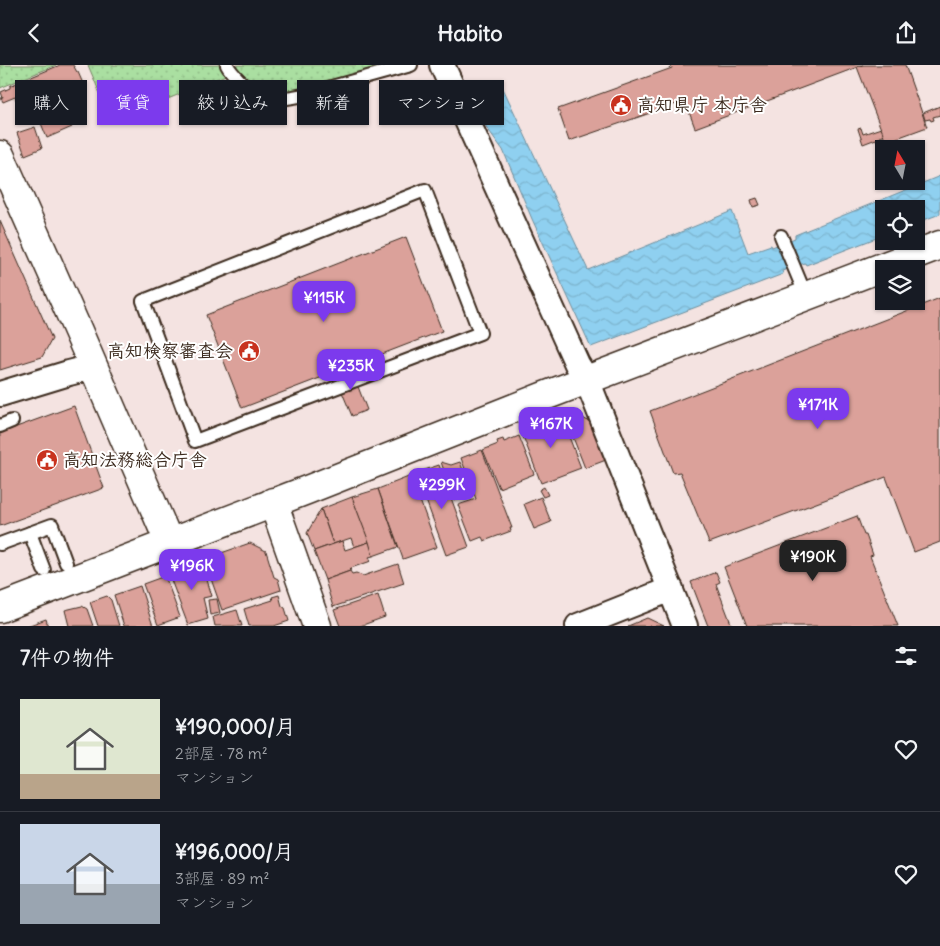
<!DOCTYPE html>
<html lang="ja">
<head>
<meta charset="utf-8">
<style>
	:root { --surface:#171b24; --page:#20242c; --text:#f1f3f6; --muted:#9ea1a6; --line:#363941; --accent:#7c3aed }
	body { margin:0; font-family:Delius,"Klee One",sans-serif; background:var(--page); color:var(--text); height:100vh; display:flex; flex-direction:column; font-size:19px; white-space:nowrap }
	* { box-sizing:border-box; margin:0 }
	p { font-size:16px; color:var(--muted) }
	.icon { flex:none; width:28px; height:28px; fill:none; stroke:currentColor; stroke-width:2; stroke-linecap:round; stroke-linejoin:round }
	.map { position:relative; height:561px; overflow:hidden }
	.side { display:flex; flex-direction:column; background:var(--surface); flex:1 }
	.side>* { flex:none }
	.banner { position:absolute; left:15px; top:15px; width:500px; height:45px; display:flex; gap:10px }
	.needle { width:32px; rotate:350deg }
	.buttons { position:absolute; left:875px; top:75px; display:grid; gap:10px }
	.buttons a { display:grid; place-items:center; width:50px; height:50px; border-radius:0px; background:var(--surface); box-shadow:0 1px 4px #0004; font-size:25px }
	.price { position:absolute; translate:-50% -42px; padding:0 11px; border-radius:10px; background:var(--accent); color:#fff; font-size:16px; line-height:32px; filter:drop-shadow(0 1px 2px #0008) }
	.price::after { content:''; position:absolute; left:50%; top:30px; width:15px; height:11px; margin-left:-8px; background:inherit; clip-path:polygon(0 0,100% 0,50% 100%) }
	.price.selected { background:#222; color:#fff }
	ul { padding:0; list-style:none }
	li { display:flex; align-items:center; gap:15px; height:125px; padding:0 20px }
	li+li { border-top:1px solid var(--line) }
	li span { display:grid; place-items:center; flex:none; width:140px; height:100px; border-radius:0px; color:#555 }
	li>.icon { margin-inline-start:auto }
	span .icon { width:60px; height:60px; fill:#fffc; stroke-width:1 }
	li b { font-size:21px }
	h2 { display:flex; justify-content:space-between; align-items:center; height:60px; padding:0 20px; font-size:21px }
	.pill { padding:0 18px; border-radius:0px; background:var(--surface); box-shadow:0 1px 4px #0004; font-size:18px; line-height:45px }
	.pill.selected { background:var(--accent); color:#fff }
	header { display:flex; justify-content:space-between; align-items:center; height:65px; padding:0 20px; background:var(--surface); font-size:22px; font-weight:700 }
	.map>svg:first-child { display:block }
	.park { fill:url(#park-dots); stroke:#728460 }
	.water { fill:url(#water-waves); stroke:#6d8e9c }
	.building { fill:#dba19a; stroke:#3b2a1e }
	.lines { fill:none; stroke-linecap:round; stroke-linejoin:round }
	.service-casing { stroke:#3b2a1e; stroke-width:16 }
	.minor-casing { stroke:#3b2a1e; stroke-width:28 }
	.tertiary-casing { stroke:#3b2a1e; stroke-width:31 }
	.service { stroke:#fff; stroke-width:12 }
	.minor { stroke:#fff; stroke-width:24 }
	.tertiary { stroke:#fff; stroke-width:28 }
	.labels { text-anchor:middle; stroke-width:4; stroke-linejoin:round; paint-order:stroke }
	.poi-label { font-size:18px; font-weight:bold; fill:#3b2a1e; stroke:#fff; text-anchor:start }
</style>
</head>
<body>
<header><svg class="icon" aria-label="back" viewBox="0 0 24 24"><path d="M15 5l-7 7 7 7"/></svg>Habito<svg class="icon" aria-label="share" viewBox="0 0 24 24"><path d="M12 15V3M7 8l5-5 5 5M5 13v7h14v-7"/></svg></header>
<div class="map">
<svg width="940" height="561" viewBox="0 0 940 561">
	<defs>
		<pattern id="park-dots" width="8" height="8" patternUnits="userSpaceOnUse" patternTransform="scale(1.25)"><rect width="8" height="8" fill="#aadfa1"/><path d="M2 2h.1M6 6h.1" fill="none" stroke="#93c08a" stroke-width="1.8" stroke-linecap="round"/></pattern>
		<pattern id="water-waves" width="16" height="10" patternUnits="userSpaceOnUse" patternTransform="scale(1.25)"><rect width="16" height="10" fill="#8fd0f0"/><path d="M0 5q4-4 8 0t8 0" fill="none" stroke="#7cb3cd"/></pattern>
	</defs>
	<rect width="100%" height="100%" fill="#f4e3e1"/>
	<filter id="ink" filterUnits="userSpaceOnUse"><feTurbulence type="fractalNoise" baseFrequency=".02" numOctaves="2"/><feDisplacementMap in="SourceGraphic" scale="10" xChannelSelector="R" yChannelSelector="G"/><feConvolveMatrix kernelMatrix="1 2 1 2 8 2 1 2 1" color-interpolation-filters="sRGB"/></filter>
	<g filter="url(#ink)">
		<g class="park">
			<polygon points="0,0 56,0 0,23"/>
			<polygon points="88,0 220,0 226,10 112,57"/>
			<polygon points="236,0 383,0 285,29 264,27 246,16"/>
		</g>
		<polygon class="water" points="501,19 588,205 732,146 748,188 771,180 772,182 795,173 795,170 940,111 940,149 916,158 916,144 884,144 884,170 806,200 805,198 782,206 783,209 591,282 532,154 503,85 487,63 469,33"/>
		<g class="building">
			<polygon points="60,0 73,0 77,7 78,7 84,21 86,32 63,41 72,62 47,73 36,46 23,51 15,32 3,37 1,33 3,33 1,27 10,23 10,21"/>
			<polygon points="671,0 863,0 695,63 685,36 569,76 558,44 672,3"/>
			<polygon points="863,0 905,0 927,62 886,77 857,2"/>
			<polygon points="940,41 940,50 933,52 934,55 931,56 930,54 925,55 923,48"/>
			<polygon points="35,62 42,83 25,90 17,68"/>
			<polygon points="861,63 863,69 881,63 884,71 879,72 880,75 877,76 876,74 863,79 858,64"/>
			<polygon points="757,133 760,140 753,142 751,135"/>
			<polygon points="0,156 52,274 42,292 0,305"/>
			<polygon points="406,172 442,266 242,343 206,250"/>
			<polygon points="940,233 940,477 914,487 886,412 709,478 680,407 673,408 650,346"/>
			<polygon points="350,301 367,345 352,351 334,308"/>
			<polygon points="74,341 104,423 0,461 0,368"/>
			<polygon points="573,348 592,358 606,395 585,403 565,352"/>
			<polygon points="561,351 581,403 541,418 521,366"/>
			<polygon points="519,371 534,409 499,423 483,385 498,379 497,376 503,374 504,377"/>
			<polygon points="482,385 512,463 510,463 511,466 484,476 482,472 472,476 458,440 476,434 461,393"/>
			<polygon points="441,397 451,400 460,397 472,429 454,435"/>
			<polygon points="439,400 469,482 446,490 416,408"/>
			<polygon points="411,411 437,482 403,494 378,424"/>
			<polygon points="544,422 548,430 543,432 539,425"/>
			<polygon points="378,424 398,482 373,491 352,432"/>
			<polygon points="352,432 369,477 354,482 351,473 333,479 321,444"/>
			<polygon points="541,432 551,457 534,464 524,439"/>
			<polygon points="321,444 333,479 314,486 307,468"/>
			<polygon points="857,451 864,470 866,470 873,490 870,491 898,561 747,561 724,502"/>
			<polygon points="342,476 345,485 369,477 373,491 369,492 371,496 351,503 350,506 325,515 314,486"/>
			<polygon points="250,478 266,486 274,512 278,514 281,525 222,545 204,494"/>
			<polygon points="201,496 212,531 203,533 208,554 188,560 168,507"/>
			<polygon points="398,499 404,518 333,542 325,515 350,506 352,509 356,508 363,511"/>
			<polygon points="716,507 720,517 716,519 732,561 708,561 691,517"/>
			<polygon points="165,511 180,552 158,560 143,519"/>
			<polygon points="140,521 153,561 124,561 114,530"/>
			<polygon points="279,530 282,541 285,543 289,556 274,561 249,561 244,544 273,535 272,532"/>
			<polygon points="378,530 385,552 360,561 340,561 334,545"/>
			<polygon points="107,531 111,535 119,561 98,561 90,537"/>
			<polygon points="217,534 220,548 210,550 208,535"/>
			<polygon points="82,541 87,544 93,561 69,561 65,545"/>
			<polygon points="237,545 242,561 215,561 213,552"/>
			<polygon points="647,553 664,561 628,561"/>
			<polygon points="46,554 48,561 27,561"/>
		</g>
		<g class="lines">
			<g class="service-casing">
				<g id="service">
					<path d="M227,0c3,6 8,11 13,16 21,21 31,20 59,15l112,-31"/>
					<polygon points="425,125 480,268 195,376 143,236"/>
					<polyline points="781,171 806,231"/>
					<polyline points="0,361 12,356"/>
					<polyline points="30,468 44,505"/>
					<polyline points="0,479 52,460 66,498"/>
				</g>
			</g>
			<g class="minor-casing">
				<g id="minor">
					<polyline points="442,0 577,299 587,315 685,561"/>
					<polyline points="0,329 69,308 93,302"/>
					<polyline points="578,561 671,524"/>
				</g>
			</g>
			<g class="tertiary-casing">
				<g id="tertiary">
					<polyline points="0,90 78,266 169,477"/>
					<polyline points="273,437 317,561"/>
					<polyline points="0,543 307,425 542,332 940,180"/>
				</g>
			</g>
			<use href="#service" class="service"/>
			<use href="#minor" class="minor"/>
			<use href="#tertiary" class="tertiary"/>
		</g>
	</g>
	<defs>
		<g id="civic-disc" transform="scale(1.125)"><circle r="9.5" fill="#c8321e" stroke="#fff"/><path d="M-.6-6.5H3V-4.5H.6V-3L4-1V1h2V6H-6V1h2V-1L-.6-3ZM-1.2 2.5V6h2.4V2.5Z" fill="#fff"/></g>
	</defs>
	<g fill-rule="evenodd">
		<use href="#civic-disc" x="621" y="40"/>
		<use href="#civic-disc" x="249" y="286"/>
		<use href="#civic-disc" x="47" y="395"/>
	</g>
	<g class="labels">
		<g class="poi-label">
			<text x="637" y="46">高知県庁 本庁舎</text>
			<text x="233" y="292" text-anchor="end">高知検察審査会</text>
			<text x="63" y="401">高知法務総合庁舎</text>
		</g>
	</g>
</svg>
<div class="buttons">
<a><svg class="needle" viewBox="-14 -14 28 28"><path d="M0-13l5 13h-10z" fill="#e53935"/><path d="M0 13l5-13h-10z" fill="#9ea1a6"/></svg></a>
<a><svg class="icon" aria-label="locate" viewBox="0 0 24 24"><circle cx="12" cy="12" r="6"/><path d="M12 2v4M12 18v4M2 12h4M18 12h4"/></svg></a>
<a><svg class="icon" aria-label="layers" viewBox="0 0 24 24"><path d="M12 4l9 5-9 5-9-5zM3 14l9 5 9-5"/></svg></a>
</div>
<b class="price" style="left:324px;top:258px">¥115K</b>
<b class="price" style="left:351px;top:326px">¥235K</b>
<b class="price" style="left:818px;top:365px">¥171K</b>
<b class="price" style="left:551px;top:384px">¥167K</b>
<b class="price" style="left:442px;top:445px">¥299K</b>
<b class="price selected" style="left:813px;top:517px">¥190K</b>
<b class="price" style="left:192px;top:526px">¥196K</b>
<div class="banner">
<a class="pill">購入</a>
<a class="pill selected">賃貸</a>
<a class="pill">絞り込み</a>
<a class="pill">新着</a>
<a class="pill">マンション</a>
</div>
</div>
<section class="side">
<h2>7件の物件<svg class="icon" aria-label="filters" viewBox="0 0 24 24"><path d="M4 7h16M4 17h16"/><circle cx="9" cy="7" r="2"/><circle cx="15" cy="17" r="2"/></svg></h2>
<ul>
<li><span style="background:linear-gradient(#dfe7d0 75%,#b9a48a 0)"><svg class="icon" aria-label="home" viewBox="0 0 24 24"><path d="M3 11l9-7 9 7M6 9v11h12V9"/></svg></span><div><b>¥190,000/月</b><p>2部屋 · 78 m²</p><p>マンション</p></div><svg class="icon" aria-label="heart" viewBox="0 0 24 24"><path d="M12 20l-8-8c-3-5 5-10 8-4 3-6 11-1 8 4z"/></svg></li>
<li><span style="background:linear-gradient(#c9d6e8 60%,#9aa5b1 0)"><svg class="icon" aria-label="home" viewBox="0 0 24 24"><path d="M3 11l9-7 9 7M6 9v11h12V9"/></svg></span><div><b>¥196,000/月</b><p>3部屋 · 89 m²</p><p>マンション</p></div><svg class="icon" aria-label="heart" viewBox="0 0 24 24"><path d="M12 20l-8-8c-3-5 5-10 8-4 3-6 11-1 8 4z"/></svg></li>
</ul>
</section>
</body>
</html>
